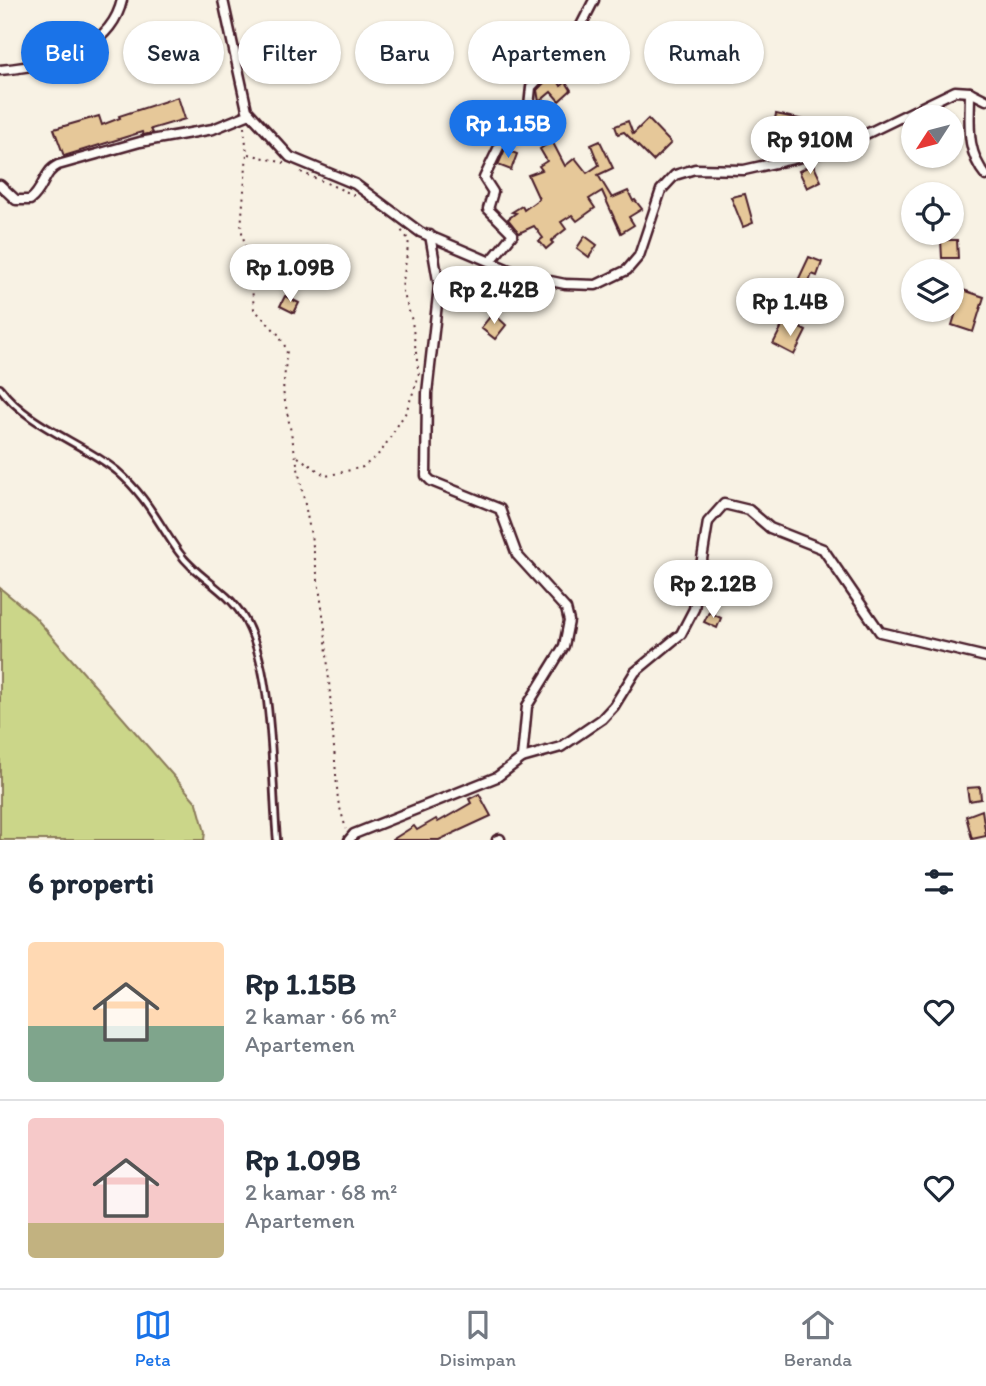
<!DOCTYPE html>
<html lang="id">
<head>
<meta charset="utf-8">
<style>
	:root { --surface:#fff; --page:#f6f6f7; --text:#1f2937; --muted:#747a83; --line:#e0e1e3; --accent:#1a73e8 }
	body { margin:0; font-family:Itim,sans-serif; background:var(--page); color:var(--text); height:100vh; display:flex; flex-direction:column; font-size:26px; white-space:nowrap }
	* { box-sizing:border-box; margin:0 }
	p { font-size:23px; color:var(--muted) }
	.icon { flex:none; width:38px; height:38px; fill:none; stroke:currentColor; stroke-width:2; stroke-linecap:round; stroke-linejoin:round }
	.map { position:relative; height:840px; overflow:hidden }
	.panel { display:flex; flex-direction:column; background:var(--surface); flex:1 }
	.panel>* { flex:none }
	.banner { position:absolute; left:21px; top:21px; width:945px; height:63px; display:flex; gap:14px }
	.needle { width:46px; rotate:234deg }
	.tools { position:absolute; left:901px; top:105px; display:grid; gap:14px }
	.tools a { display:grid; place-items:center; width:63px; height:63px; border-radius:50%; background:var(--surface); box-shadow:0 2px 5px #0004; font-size:35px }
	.price { position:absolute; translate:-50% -60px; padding:0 16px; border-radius:24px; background:#fff; color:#222; font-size:23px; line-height:46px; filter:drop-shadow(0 2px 4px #0008) }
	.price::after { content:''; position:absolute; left:50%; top:42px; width:21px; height:16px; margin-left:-10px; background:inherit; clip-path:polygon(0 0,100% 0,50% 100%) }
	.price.current { background:var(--accent); color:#fff }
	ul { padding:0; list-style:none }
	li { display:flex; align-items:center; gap:21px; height:175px; padding:0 28px }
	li+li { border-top:2px solid var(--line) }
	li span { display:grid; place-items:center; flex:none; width:196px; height:140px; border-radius:7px; color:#555 }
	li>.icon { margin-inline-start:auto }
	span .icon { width:84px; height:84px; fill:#fffc; stroke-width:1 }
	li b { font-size:30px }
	h2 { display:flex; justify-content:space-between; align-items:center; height:84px; padding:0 28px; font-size:30px }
	.chip { padding:0 24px; border-radius:32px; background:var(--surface); box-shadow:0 2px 5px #0004; font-size:24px; line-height:63px }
	.chip.current { background:var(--accent); color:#fff }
	.tab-bar { display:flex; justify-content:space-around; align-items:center; height:98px; border-top:2px solid var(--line); background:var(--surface); font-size:19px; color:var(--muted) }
	.tab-bar a { display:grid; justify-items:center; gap:4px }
	.tab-bar .current { color:var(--accent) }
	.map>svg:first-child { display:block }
	.green { fill:#cbd689; stroke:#8a7a5a; stroke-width:2 }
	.building { fill:#e6c899; stroke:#4a1f2b; stroke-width:2 }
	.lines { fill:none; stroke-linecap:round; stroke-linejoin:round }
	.lane-casing { stroke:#4a1f2b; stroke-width:10 }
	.street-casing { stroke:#4a1f2b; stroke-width:13 }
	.path { stroke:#4a1f2b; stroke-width:2; stroke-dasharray:2 5; stroke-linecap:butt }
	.lane { stroke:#fdfcf7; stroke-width:4.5 }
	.street { stroke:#fdfcf7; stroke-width:8 }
</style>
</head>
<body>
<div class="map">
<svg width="986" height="840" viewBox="0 0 986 840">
	<rect width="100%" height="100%" fill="#f8f2e4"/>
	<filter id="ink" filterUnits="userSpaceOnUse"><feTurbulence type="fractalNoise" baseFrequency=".0143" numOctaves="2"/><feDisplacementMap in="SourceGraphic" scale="14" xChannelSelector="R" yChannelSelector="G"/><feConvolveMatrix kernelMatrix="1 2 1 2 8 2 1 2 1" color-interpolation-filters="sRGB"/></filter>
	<g filter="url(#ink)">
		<polygon class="green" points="0,588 34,616 197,803 205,832 204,840 0,840"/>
		<g class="building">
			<polygon points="580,54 596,58 598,76 590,74"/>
			<polygon points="554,73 561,86 566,82 571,90 559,101 551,92 539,102 537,90"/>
			<polygon points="178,97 185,119 151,129 153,133 143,135 142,132 64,156 54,129 99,116 102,125 120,118 119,116"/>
			<polygon points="776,114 842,128 840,139 836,141 773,128"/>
			<polygon points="648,119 671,143 653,161 624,132 618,134 615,126 628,121 633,134"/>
			<polygon points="552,141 565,166 575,158 587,173 599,165 591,145 600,141 613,168 598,175 612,198 628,191 633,201 635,200 642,209 629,217 634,225 621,233 602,191 589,199 595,208 577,221 572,215 561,222 566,229 551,241 553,243 546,249 539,241 543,238 534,226 519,233 508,219 516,213 512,212 522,206 524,210 539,199 528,175 542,170 539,166 547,161 540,149"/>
			<polygon points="505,149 517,154 511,170 498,165"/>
			<polygon points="813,164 821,181 807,188 799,171"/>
			<polygon points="745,194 753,223 743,227 731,197"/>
			<polygon points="585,236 597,245 589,257 577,248"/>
			<polygon points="941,240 957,240 958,258 942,258"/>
			<polygon points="809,257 822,262 817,276 812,274 797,311 786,306"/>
			<polygon points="963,290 984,297 973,332 952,325"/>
			<polygon points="285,296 299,303 294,313 280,306"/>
			<polygon points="493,313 506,325 495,339 481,328"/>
			<polygon points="785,320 806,331 794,355 773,344"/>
			<polygon points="709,612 721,618 717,628 704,622"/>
			<polygon points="980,787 981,799 969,801 967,788"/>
			<polygon points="479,794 491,816 439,840 392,840 414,826 417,830 436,819 438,822 471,803 469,799"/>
			<polygon points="982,810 986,836 972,839 966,816"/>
		</g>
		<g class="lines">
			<g class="lane-casing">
				<path id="lane" d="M0,388c29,39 80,53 117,83 29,25 40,50 61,80 17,25 48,38 64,64 33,51 29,163 35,225"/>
			</g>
			<g class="street-casing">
				<g id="street">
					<polyline points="223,0 247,110 290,157 355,184 420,232 521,275 565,284 596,285 627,270 639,256 661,190 675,175 695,169 744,170 833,150 955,91 970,92 986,100"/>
					<path d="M0,70c46,-4 110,-17 122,-70"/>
					<path d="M970,92c0,32 -5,58 16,84"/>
					<path d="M0,185l16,15h14c14,-10 13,-28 28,-35l82,-23 73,-13 37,-15"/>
					<polyline points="491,261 513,234 488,209 493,192 484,178 509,126 529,106 531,87 571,45 594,0"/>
					<polyline points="522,758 561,747 602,719 614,706 635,672 681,634 694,609 708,522 724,504 749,510 770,528 823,549 880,632 986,657"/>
					<polyline points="349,840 354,834 497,777 522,758 527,706 564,646 569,621 566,609 517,555 500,509 431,481 426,476 427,393 439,286 430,235"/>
					<polyline points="497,840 500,839"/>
				</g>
			</g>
			<g class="path">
				<polyline points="244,127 247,153 241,228 250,266 254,309 278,334 287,350 283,391 313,546 325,628 338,801 346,829"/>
				<polyline points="249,154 284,163"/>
				<polyline points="301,172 354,195"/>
				<polyline points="298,457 326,476 363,467 381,452 406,412 419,376 412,321 402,288 409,240 400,229"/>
			</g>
			<use href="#lane" class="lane"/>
			<use href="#street" class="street"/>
		</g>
	</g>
</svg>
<div class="tools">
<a><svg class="needle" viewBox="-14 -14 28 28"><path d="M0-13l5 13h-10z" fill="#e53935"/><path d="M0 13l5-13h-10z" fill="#747a83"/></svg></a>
<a><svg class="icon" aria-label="locate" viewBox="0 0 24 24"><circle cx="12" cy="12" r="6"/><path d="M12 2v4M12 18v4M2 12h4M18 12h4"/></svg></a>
<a><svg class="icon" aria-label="layers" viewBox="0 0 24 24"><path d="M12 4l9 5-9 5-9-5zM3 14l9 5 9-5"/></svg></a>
</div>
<b class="price current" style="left:508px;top:160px">Rp 1.15B</b>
<b class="price" style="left:810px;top:176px">Rp 910M</b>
<b class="price" style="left:290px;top:304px">Rp 1.09B</b>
<b class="price" style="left:494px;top:326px">Rp 2.42B</b>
<b class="price" style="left:790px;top:338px">Rp 1.4B</b>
<b class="price" style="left:713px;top:620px">Rp 2.12B</b>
<div class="banner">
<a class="chip current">Beli</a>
<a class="chip">Sewa</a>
<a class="chip">Filter</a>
<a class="chip">Baru</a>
<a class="chip">Apartemen</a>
<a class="chip">Rumah</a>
</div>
</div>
<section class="panel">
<h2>6 properti<svg class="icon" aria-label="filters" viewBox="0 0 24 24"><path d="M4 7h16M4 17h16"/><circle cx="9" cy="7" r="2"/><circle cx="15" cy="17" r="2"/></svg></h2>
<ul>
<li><span style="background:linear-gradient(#ffd9b3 60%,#7fa58c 0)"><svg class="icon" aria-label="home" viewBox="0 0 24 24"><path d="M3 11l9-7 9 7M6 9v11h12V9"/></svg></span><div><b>Rp 1.15B</b><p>2 kamar · 66 m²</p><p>Apartemen</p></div><svg class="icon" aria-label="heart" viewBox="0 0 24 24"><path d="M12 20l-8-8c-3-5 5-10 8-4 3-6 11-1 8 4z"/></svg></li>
<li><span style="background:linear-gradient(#f6c9c9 75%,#c2b280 0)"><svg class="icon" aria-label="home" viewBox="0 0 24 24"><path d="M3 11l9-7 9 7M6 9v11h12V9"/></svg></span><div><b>Rp 1.09B</b><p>2 kamar · 68 m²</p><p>Apartemen</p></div><svg class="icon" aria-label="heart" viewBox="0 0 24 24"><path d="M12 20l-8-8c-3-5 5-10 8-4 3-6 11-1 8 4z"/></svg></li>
</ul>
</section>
<nav class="tab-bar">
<a class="current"><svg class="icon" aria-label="map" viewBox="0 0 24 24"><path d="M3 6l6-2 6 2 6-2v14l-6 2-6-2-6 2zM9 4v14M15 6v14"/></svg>Peta</a>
<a><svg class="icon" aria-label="saved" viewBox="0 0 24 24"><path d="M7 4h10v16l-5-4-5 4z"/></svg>Disimpan</a>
<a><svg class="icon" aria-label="home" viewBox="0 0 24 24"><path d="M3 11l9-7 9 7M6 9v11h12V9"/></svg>Beranda</a>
</nav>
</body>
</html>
